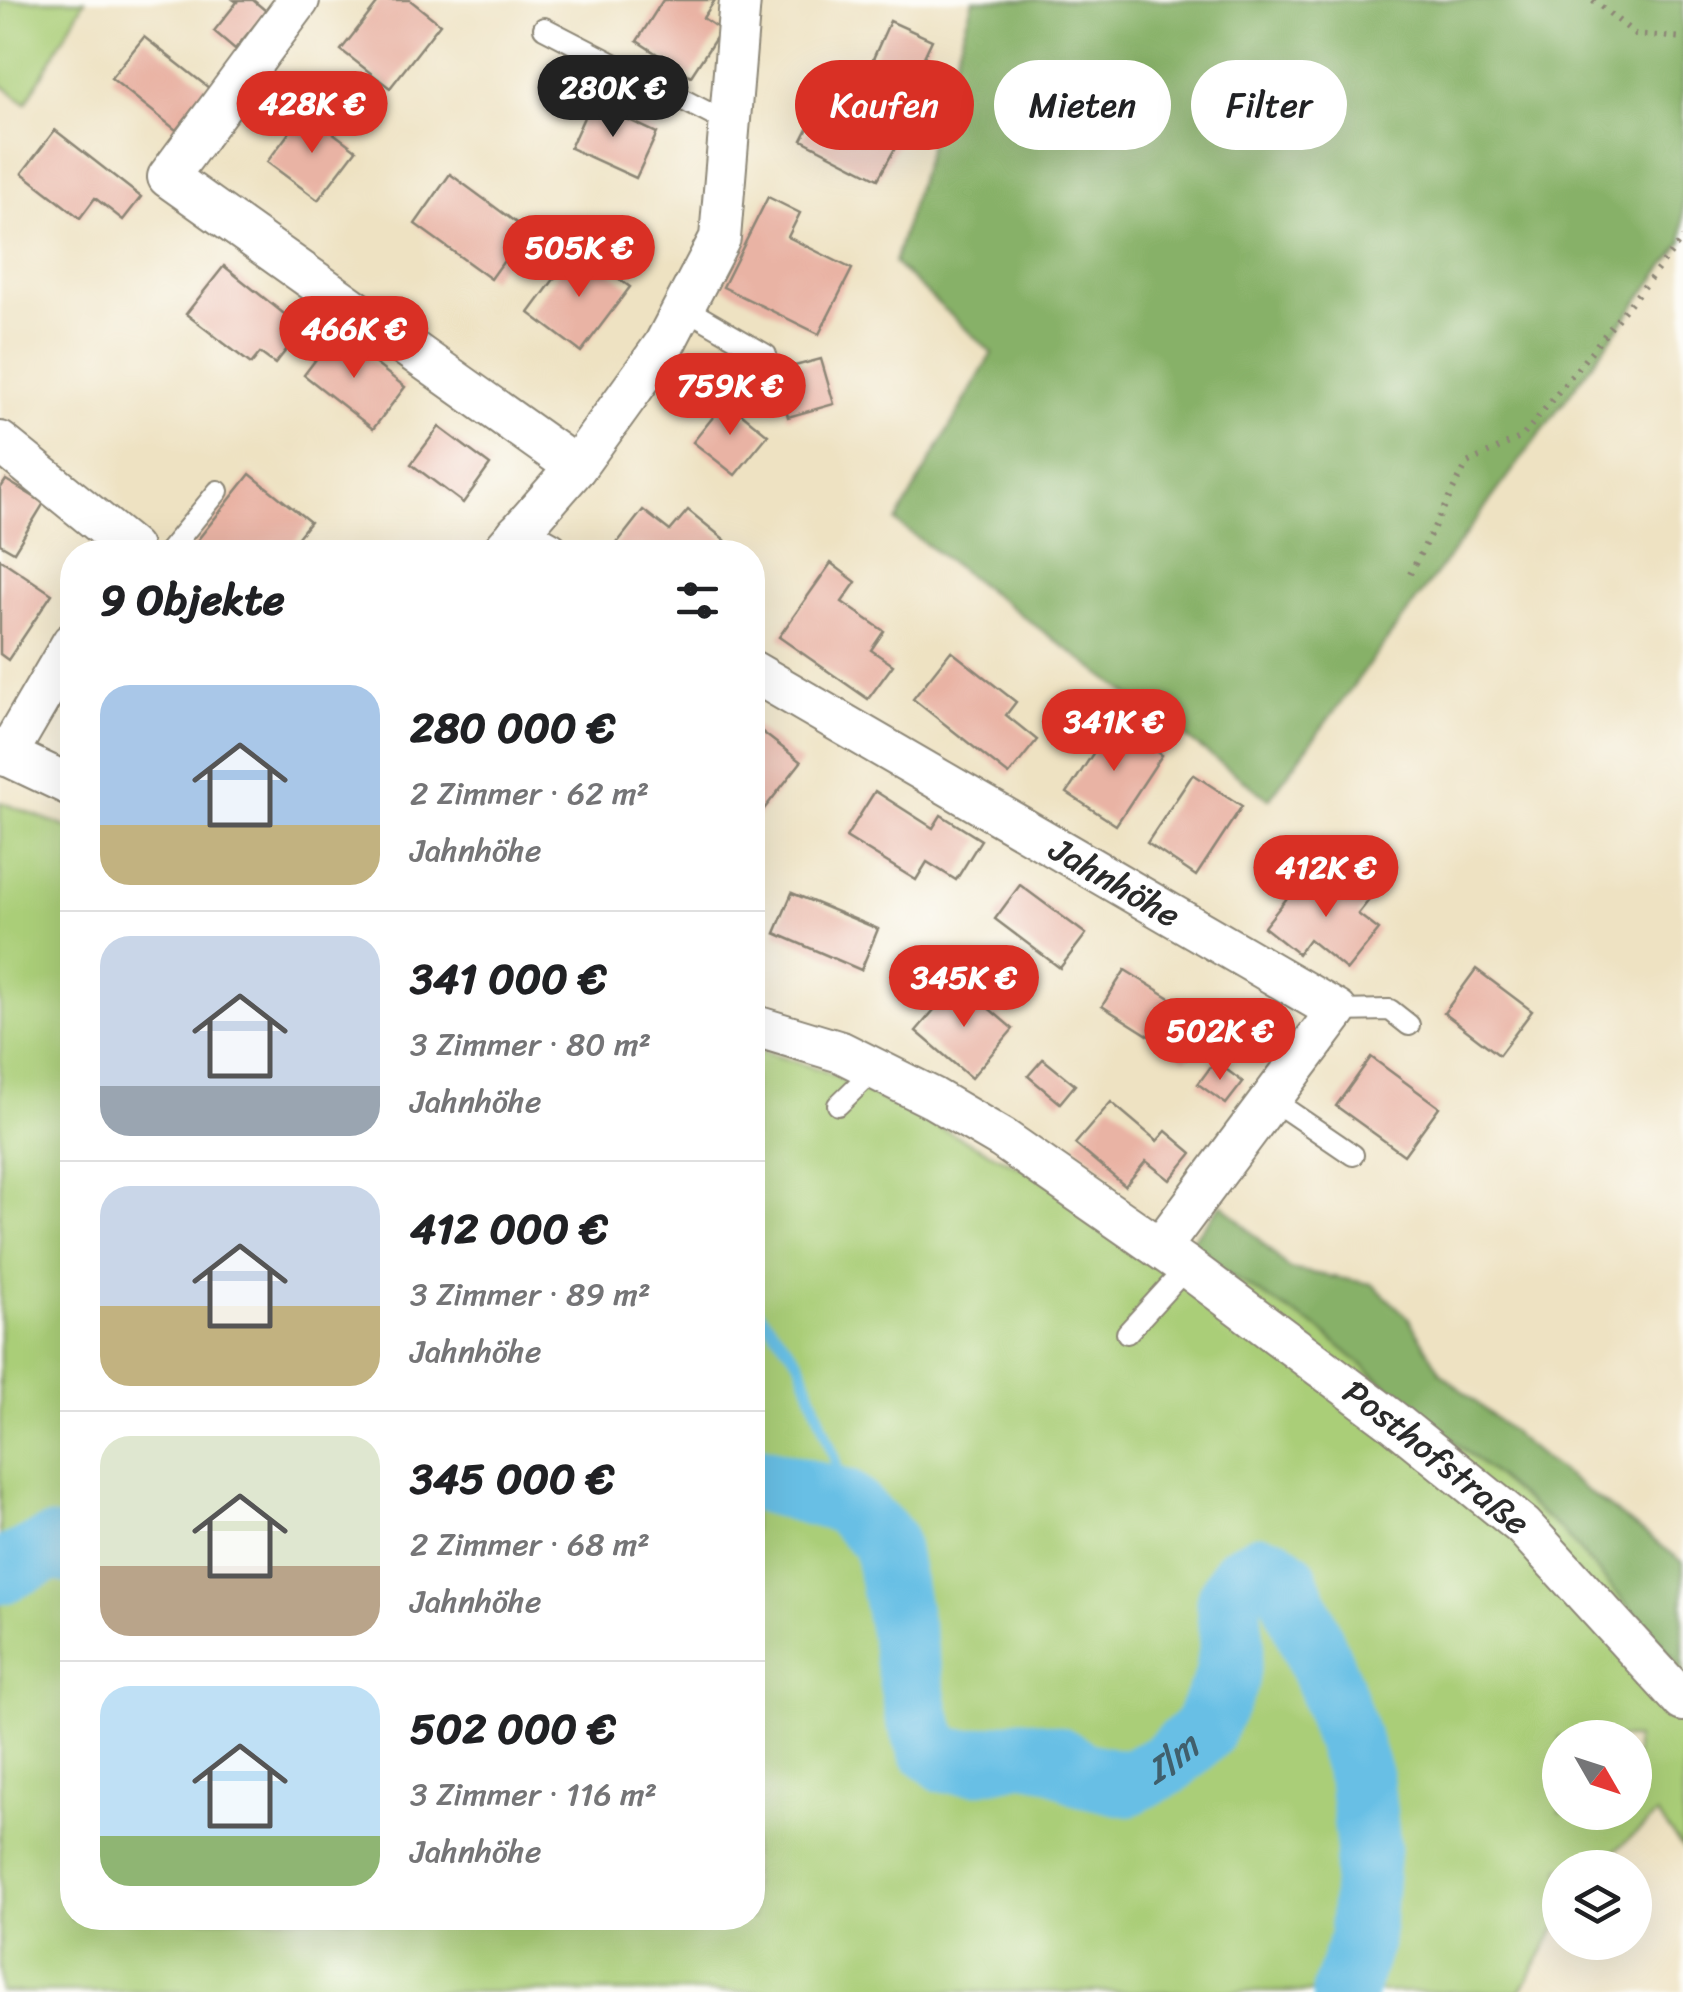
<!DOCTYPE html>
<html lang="de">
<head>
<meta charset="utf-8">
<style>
	:root { --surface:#fff; --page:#f2f2f2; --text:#202124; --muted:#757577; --line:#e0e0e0; --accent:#d93025 }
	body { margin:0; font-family:Sriracha,sans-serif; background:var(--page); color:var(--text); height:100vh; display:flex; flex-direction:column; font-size:38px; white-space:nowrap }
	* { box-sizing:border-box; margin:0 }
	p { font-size:32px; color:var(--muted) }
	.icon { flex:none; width:55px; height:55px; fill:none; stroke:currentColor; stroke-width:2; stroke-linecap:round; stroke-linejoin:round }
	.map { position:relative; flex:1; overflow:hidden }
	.drawer { position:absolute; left:60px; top:540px; width:705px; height:1390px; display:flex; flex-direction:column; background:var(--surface); border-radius:40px; box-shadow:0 10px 40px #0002 }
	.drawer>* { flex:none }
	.hud { position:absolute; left:795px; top:60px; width:738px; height:90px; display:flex; gap:20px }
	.needle { width:65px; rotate:129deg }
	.controls { position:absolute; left:1542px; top:1720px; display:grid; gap:20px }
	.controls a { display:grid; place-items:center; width:110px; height:110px; border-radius:50%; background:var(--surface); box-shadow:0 10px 40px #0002; font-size:50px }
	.price { position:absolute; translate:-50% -85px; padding:0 22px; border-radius:35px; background:var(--accent); color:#fff; font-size:32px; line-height:65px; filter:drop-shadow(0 2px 5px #0008) }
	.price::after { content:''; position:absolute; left:50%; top:60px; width:30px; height:22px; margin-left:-15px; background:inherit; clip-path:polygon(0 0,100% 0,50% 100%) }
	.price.selected { background:#222; color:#fff }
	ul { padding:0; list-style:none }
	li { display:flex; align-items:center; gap:30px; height:250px; padding:0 40px }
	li+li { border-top:2px solid var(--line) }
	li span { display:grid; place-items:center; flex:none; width:280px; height:200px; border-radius:30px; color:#555 }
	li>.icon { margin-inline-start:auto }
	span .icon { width:120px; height:120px; fill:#fffc; stroke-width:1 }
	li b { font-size:42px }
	h2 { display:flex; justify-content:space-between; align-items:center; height:120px; padding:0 40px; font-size:42px }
	.chip { padding:0 35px; border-radius:45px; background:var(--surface); box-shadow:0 10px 40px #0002; font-size:35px; line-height:90px }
	.chip.selected { background:var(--accent); color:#fff }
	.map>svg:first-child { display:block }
	.green { fill:#aace78; stroke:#6a7c52; stroke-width:2.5; fill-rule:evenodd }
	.forest { fill:#87b168; stroke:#596e4a; stroke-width:2.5 }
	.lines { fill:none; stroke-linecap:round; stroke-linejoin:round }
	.stream { stroke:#68bfe5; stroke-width:11 }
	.river { stroke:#68bfe5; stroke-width:65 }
	.building { fill:#e9b3a4 }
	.lane-casing { stroke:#8c8676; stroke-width:24 }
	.street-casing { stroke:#8c8676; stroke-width:44 }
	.path { stroke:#8c8676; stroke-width:6; stroke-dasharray:2.5 8; stroke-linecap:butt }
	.lane { stroke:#fff; stroke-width:20 }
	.street { stroke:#fff; stroke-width:40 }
	.labels { text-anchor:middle; stroke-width:8; stroke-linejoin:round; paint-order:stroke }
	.street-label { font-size:35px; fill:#2b2b2b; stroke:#fdfcf7 }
	.water-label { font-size:38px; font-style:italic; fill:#405f6c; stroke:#fdfcf7 }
</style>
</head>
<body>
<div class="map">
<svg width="1683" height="1992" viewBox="0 0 1683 1992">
	<rect width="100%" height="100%" fill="#fdfcf7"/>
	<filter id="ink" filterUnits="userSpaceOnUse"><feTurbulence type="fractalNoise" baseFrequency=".01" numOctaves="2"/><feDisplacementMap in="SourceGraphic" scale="20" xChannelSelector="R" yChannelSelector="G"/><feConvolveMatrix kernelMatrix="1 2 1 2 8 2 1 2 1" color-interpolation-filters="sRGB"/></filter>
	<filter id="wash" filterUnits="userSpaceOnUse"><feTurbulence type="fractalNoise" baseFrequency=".0048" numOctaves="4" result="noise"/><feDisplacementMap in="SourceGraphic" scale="40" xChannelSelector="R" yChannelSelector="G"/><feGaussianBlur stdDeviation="2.25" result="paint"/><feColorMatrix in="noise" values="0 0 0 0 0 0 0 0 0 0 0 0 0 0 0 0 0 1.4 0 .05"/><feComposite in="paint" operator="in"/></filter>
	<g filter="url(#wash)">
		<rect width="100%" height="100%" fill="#eee2c2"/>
		<g class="green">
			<polygon points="0,0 85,0 26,103 0,84"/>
			<path d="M0,802l72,27v1089h680l1,-869 69,21 363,178 134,81 243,202 121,137v180l-26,-33 -61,52 -36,1v53l-40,71h-1520zM1560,1738h75v74h-75z"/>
		</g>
		<g class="forest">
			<polygon points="973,0 1683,0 1683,241 1269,799 896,522 992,353 894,263"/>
			<polygon points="1222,1204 1289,1269 1372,1284 1408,1317 1441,1373 1544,1459 1683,1562 1683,1668 1562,1531 1319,1329 1185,1248"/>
		</g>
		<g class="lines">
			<polyline class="stream" points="752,1303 800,1362 835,1460 845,1502"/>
			<g class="river">
				<path id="s1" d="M752,1477l93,25 39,38 34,177 12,30 17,14 27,1 48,-10 34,6 26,16 45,10 38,-19 37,-33 24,-51 6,-38 -4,-41 14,-26 18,-9 13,3 13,10 44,106 31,94 7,65 -7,93 -17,54"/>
				<polyline points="0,1572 52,1548 72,1552"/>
			</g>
		</g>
		<g id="blocks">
			<g class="building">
				<polygon points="234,0 253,0 266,11 235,49 214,31 237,2"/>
				<polygon points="380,0 410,0 440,24 390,88 341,50"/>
				<polygon points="663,0 715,0 703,18 721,30 691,76 637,41"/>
				<polygon points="890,21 932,40 914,78 873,59"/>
				<polygon points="144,37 209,88 176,130 111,78"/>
				<polygon points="822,101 899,141 878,179 802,140"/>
				<polygon points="591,102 657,133 636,178 570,148"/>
				<polygon points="305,112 356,150 318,200 267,162"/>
				<polygon points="55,130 141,197 123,220 95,198 80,218 22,173"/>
				<polygon points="450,174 526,230 491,279 415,224"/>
				<polygon points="768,197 800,213 788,237 852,269 819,334 723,287"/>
				<polygon points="577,248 630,287 581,352 529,313"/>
				<polygon points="224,266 303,329 275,364 260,353 251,364 186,314"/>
				<polygon points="336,333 405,387 373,429 304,375"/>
				<polygon points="821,359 834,404 788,417 776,371"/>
				<polygon points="726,401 768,435 735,475 693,442"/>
				<polygon points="439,427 490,465 463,503 411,464"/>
				<polygon points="250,474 310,522 286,552 188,552"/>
				<polygon points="6,480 44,503 14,552 0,544 0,489"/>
				<polygon points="643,510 670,531 688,510 725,540 715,552 620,552 614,547"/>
				<polygon points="0,559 52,594 8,660 0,654"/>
				<polygon points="831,563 856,582 842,602 884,631 871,650 893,665 868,699 779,637"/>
				<polygon points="951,651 1016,702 1006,715 1037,740 1009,775 913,699"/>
				<polygon points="1113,723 1162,755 1116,825 1067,793"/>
				<polygon points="752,724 801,762 757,818 752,814"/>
				<polygon points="1193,774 1242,806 1196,876 1147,843"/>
				<polygon points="875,791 933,828 941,815 981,840 956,880 927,862 916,880 846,837"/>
				<polygon points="1345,873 1373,895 1358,914 1379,930 1347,970 1309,939 1298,954 1264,927 1303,878 1326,897"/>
				<polygon points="1020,885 1086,934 1060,968 995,919"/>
				<polygon points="792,893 878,929 861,970 775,933"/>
				<polygon points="1476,969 1532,1011 1499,1055 1444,1013"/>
				<polygon points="1125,970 1209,1022 1186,1059 1102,1006"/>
				<polygon points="958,982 1013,1029 971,1078 916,1031"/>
				<polygon points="1371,1057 1439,1107 1404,1155 1336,1106"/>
				<polygon points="1043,1059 1075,1085 1060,1103 1028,1076"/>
				<polygon points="1215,1061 1243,1082 1226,1104 1198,1084"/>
				<polygon points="1111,1102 1157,1141 1166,1131 1192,1153 1170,1180 1146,1161 1125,1186 1075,1144"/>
			</g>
		</g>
	</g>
	<g filter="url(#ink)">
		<use href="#blocks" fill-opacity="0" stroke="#8c8676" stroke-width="2.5"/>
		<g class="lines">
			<g class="lane-casing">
				<g id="lane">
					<polyline points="544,28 728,123"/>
					<polyline points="683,307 766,355"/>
					<polyline points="168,552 218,491"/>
					<polyline points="1337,1011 1390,1010 1409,1025"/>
					<polyline points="1271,1099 1353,1155"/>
					<polyline points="838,1105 876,1068"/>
					<polyline points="1127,1333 1187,1267"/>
				</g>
			</g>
			<g class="street-casing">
				<g id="street">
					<polyline points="299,0 168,177 576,467"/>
					<polyline points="0,442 131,548 128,552"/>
					<polyline points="517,534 549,552"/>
					<polyline points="502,552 576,467 664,345 720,238 740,0"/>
					<path id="s2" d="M752,671l585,340 -177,237"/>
					<polyline points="0,752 72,786"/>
					<polyline points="6,756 72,643"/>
					<path id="s3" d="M752,1025l89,27 92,46 70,41 184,128 206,154 130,105 160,175"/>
				</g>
			</g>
			<g class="path">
				<polyline points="1593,0 1635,34 1683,38"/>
				<polyline points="1410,574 1467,463 1522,437 1683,238"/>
			</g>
			<use href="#lane" class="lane"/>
			<use href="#street" class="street"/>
		</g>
	</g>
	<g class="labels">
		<g class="street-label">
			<text dy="12" stroke="none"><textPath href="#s2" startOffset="420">Jahnhöhe</textPath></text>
			<text dy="12" stroke="none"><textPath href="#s3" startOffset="815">Posthofstraße</textPath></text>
		</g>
		<g class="water-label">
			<text dy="13" stroke="none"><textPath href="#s1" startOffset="625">Ilm</textPath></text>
		</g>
	</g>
</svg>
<div class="controls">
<a><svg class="needle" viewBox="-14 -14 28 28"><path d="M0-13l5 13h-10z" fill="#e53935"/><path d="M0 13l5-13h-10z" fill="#757577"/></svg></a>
<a><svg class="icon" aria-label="layers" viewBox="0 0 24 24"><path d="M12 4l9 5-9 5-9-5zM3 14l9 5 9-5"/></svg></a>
</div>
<b class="price selected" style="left:613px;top:140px">280K €</b>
<b class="price" style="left:312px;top:156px">428K €</b>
<b class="price" style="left:579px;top:300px">505K €</b>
<b class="price" style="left:354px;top:381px">466K €</b>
<b class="price" style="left:730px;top:438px">759K €</b>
<b class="price" style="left:1114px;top:774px">341K €</b>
<b class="price" style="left:1326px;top:920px">412K €</b>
<b class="price" style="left:964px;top:1030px">345K €</b>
<b class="price" style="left:1220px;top:1083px">502K €</b>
<div class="hud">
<a class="chip selected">Kaufen</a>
<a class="chip">Mieten</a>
<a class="chip">Filter</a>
</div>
<section class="drawer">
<h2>9 Objekte<svg class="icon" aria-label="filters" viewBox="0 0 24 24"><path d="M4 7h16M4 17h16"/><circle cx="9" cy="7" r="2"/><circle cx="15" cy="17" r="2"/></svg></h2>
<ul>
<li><span style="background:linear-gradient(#a9c7e8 70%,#c2b280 0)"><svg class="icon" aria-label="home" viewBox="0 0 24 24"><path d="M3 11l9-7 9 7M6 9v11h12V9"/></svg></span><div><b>280 000 €</b><p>2 Zimmer · 62 m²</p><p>Jahnhöhe</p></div></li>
<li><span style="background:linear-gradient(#c9d6e8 75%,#9aa5b1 0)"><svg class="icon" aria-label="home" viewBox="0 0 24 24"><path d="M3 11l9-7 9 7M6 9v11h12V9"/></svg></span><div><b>341 000 €</b><p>3 Zimmer · 80 m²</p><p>Jahnhöhe</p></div></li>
<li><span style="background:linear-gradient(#c9d6e8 60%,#c2b280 0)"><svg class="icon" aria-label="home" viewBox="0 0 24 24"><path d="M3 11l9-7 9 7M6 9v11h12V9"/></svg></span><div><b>412 000 €</b><p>3 Zimmer · 89 m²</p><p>Jahnhöhe</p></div></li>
<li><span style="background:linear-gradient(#dfe7d0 65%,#b9a48a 0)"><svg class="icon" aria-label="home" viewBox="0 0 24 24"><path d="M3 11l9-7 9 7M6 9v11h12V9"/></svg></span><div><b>345 000 €</b><p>2 Zimmer · 68 m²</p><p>Jahnhöhe</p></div></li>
<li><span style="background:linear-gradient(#bfe0f5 75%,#8fb573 0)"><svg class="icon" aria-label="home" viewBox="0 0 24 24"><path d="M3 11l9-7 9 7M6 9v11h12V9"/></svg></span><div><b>502 000 €</b><p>3 Zimmer · 116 m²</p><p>Jahnhöhe</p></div></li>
</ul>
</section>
</div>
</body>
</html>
